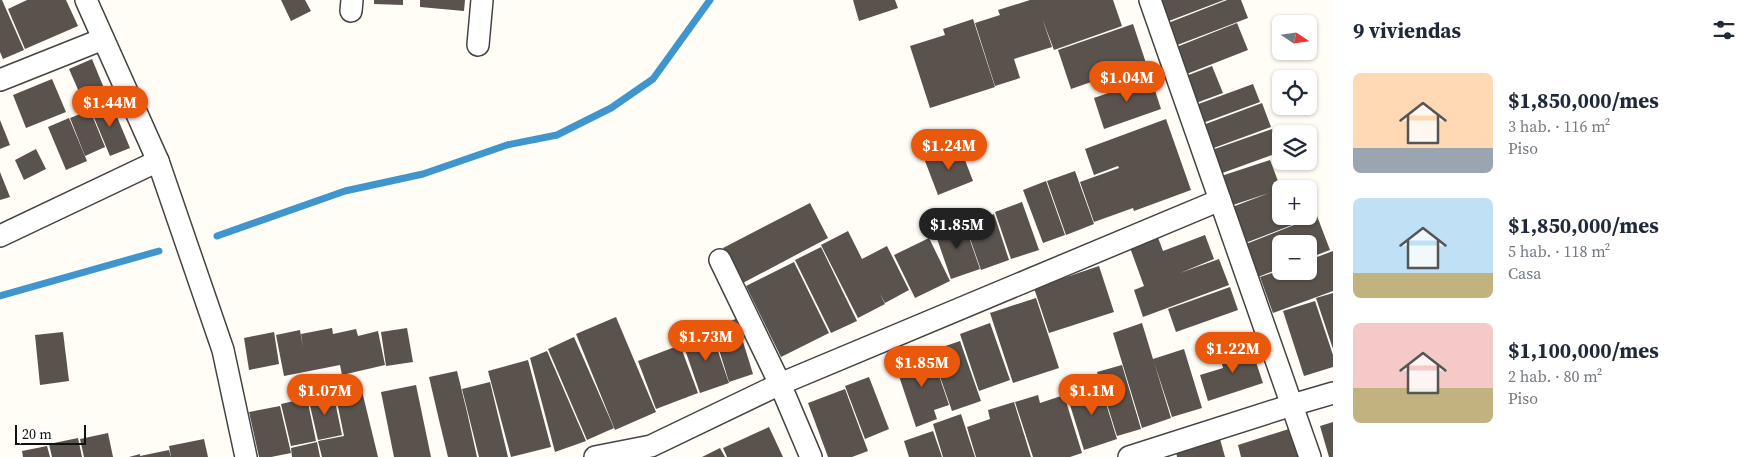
<!DOCTYPE html>
<html lang="es">
<head>
<meta charset="utf-8">
<style>
	:root { --surface:#fff; --page:#f6f6f7; --text:#1f2937; --muted:#747a83; --accent:#ea580c }
	body { margin:0; font-family:"Source Serif 4",serif; background:var(--page); color:var(--text); height:100vh; display:flex; flex-direction:column; font-size:19px; white-space:nowrap }
	* { box-sizing:border-box; margin:0 }
	p { font-size:16px; color:var(--muted) }
	.icon { flex:none; width:28px; height:28px; fill:none; stroke:currentColor; stroke-width:2; stroke-linecap:round; stroke-linejoin:round }
	.map { position:relative; flex:1; overflow:hidden }
	.details { display:flex; flex-direction:column; background:var(--surface); width:425px }
	.details>* { flex:none }
	.needle { width:32px; rotate:103deg }
	.tools { position:absolute; left:1272px; top:15px; display:grid; gap:10px }
	.tools a { display:grid; place-items:center; width:45px; height:45px; border-radius:8px; background:var(--surface); box-shadow:0 1px 4px #0004; font-size:25px }
	.scale { position:absolute; left:15px; bottom:12px; width:71px; box-sizing:border-box; padding-left:5px; border:2px solid #111; border-top:0; font-size:14px; line-height:18px; white-space:nowrap; color:#111; -webkit-text-stroke:4px #fff; paint-order:stroke }
	.price { position:absolute; translate:-50% -42px; padding:0 11px; border-radius:18px; background:var(--accent); color:#fff; font-size:16px; line-height:32px; filter:drop-shadow(0 1px 2px #0008) }
	.price::after { content:''; position:absolute; left:50%; top:30px; width:15px; height:11px; margin-left:-8px; background:inherit; clip-path:polygon(0 0,100% 0,50% 100%) }
	.price.active { background:#222; color:#fff }
	ul { padding:0; list-style:none }
	li { display:flex; align-items:center; gap:15px; height:125px; padding:0 20px }
	li span { display:grid; place-items:center; flex:none; width:140px; height:100px; border-radius:8px; color:#555 }
	li>.icon { margin-inline-start:auto }
	span .icon { width:60px; height:60px; fill:#fffc; stroke-width:1 }
	li b { font-size:21px }
	h2 { display:flex; justify-content:space-between; align-items:center; height:60px; padding:0 20px; font-size:21px }
	main { display:flex; flex:1; min-height:0 }
	.map>svg:first-child { display:block }
	.lines { fill:none; stroke-linecap:round; stroke-linejoin:round }
	.stream { stroke:#3f96cf; stroke-width:7 }
	.building { fill:#5a524d }
	.street-casing { stroke:#444; stroke-width:24 }
	.street { stroke:#fff; stroke-width:21 }
</style>
</head>
<body>
<main>
<div class="map">
<svg width="1333" height="457" viewBox="0 0 1333 457">
	<rect width="100%" height="100%" fill="#fffdf5"/>
	<g class="lines">
		<g class="stream">
			<polyline points="217,236 345,191 423,174 507,145 557,135 611,108 653,79 710,0"/>
			<polyline points="0,296 159,251"/>
		</g>
	</g>
	<g class="building">
		<polygon points="0,0 2,0 24,50 3,59 0,52"/>
		<polygon points="27,0 66,0 78,26 25,49 8,9"/>
		<polygon points="281,0 305,0 311,11 291,21"/>
		<polygon points="374,0 403,0 403,5 374,4"/>
		<polygon points="420,0 465,0 464,11 420,7"/>
		<polygon points="853,0 895,0 898,8 859,21"/>
		<polygon points="1030,0 1113,0 1122,26 1054,50 1042,18 1052,47 1014,59 1020,78 995,86 975,23 1000,15 998,10"/>
		<polygon points="1152,0 1224,0 1161,24"/>
		<polygon points="1227,0 1241,0 1248,18 1172,47 1163,25"/>
		<polygon points="973,19 995,87 930,108 910,46 945,35 943,29"/>
		<polygon points="1237,23 1248,50 1184,75 1174,48"/>
		<polygon points="1133,24 1146,63 1071,89 1058,50"/>
		<polygon points="92,59 108,98 86,108 69,69"/>
		<polygon points="1212,66 1223,93 1196,103 1186,76"/>
		<polygon points="1151,78 1161,109 1104,129 1094,98"/>
		<polygon points="52,79 66,112 26,128 13,95"/>
		<polygon points="1253,84 1260,102 1200,124 1193,106"/>
		<polygon points="110,100 130,148 110,156 90,108"/>
		<polygon points="1262,103 1271,127 1211,149 1203,125"/>
		<polygon points="90,110 105,147 85,156 70,118"/>
		<polygon points="69,118 87,161 66,170 48,127"/>
		<polygon points="1166,119 1191,190 1134,211 1133,208 1094,222 1080,182 1119,168 1118,166 1094,175 1085,149"/>
		<polygon points="0,120 10,145 0,149"/>
		<polygon points="1272,129 1280,152 1214,176 1206,152"/>
		<polygon points="960,147 973,181 938,195 925,161"/>
		<polygon points="36,149 46,169 24,180 15,160"/>
		<polygon points="1270,160 1281,189 1281,216 1309,216 1310,218 1240,245 1227,209 1269,193 1224,208 1215,178"/>
		<polygon points="1075,171 1094,224 1066,235 1047,181"/>
		<polygon points="0,172 10,197 0,200"/>
		<polygon points="1046,181 1065,235 1043,243 1023,190"/>
		<polygon points="1297,183 1299,189 1282,189"/>
		<polygon points="1022,202 1039,250 1011,259 995,212"/>
		<polygon points="810,203 828,238 741,284 723,248"/>
		<polygon points="994,214 1009,260 981,270 965,224"/>
		<polygon points="1317,216 1330,250 1309,258 1309,244 1281,244 1281,268 1253,279 1241,246"/>
		<polygon points="963,220 980,269 951,279 934,230"/>
		<polygon points="848,231 862,259 887,246 909,290 885,303 880,294 885,304 858,318 821,245"/>
		<polygon points="1157,235 1163,251 1205,235 1214,259 1180,273 1219,259 1229,285 1143,317 1134,290 1144,286 1129,245"/>
		<polygon points="929,238 950,281 915,298 894,255"/>
		<polygon points="821,247 857,321 831,333 795,260"/>
		<polygon points="1333,251 1333,291 1273,313 1260,277 1281,270 1281,271 1309,271 1309,260"/>
		<polygon points="794,262 829,333 781,357 746,286"/>
		<polygon points="1099,266 1114,312 1049,333 1034,288"/>
		<polygon points="1230,287 1238,310 1176,332 1168,309"/>
		<polygon points="1333,293 1333,349 1316,298"/>
		<polygon points="1036,298 1059,368 1013,383 990,313"/>
		<polygon points="1315,301 1333,355 1333,367 1304,376 1283,311"/>
		<polygon points="616,317 656,412 615,430 576,334"/>
		<polygon points="736,319 753,374 729,382 712,327"/>
		<polygon points="990,323 1010,380 979,391 960,334"/>
		<polygon points="1142,323 1153,359 1184,349 1202,408 1172,417 1154,362 1171,418 1142,428 1113,333"/>
		<polygon points="332,328 333,334 356,329 358,336 378,331 385,365 342,375 340,365 284,376 276,335 300,330 303,348 301,334"/>
		<polygon points="407,328 413,362 386,366 381,332"/>
		<polygon points="711,331 729,383 700,393 682,341"/>
		<polygon points="63,332 69,381 40,385 35,335"/>
		<polygon points="274,332 279,364 249,370 244,338"/>
		<polygon points="574,337 614,428 587,440 548,349"/>
		<polygon points="960,341 981,401 952,411 931,351"/>
		<polygon points="1250,344 1263,383 1208,401 1200,375 1223,368 1219,354"/>
		<polygon points="680,345 698,393 656,409 638,361"/>
		<polygon points="547,351 586,441 555,452 530,358"/>
		<polygon points="931,352 949,405 934,410 937,419 916,427 895,364"/>
		<polygon points="528,360 551,447 511,457 488,371"/>
		<polygon points="1122,365 1141,429 1117,436 1097,372"/>
		<polygon points="457,371 467,412 477,457 448,457 439,420 429,377"/>
		<polygon points="869,377 889,429 865,439 845,386"/>
		<polygon points="1099,381 1117,439 1084,450 1066,392"/>
		<polygon points="490,382 508,457 479,457 462,389"/>
		<polygon points="416,385 431,457 394,457 381,392"/>
		<polygon points="361,387 378,457 322,457 318,441 344,436 335,392"/>
		<polygon points="845,389 868,451 852,457 828,457 808,403"/>
		<polygon points="333,392 342,435 318,440 308,397"/>
		<polygon points="1038,395 1040,403 1064,395 1082,453 1070,457 1033,457 1015,402"/>
		<polygon points="307,398 316,441 291,446 281,404"/>
		<polygon points="1014,402 1031,457 976,457 967,427 990,419 988,410"/>
		<polygon points="280,406 291,453 271,457 259,457 249,412"/>
		<polygon points="961,414 975,457 943,457 933,424"/>
		<polygon points="1333,422 1333,457 1329,457 1320,426"/>
		<polygon points="769,427 783,457 727,457 723,448"/>
		<polygon points="1292,428 1300,457 1241,457 1238,445"/>
		<polygon points="933,431 942,457 909,457 904,441"/>
		<polygon points="108,433 113,457 84,457 80,439"/>
		<polygon points="78,438 82,457 52,457 49,444"/>
		<polygon points="204,439 208,457 171,457 169,446"/>
		<polygon points="1220,439 1225,457 1177,457 1176,452"/>
		<polygon points="317,442 320,457 292,457 291,448"/>
		<polygon points="47,446 50,457 23,457 22,451"/>
		<polygon points="720,448 725,457 702,457"/>
		<polygon points="169,450 171,457 129,457 140,454 140,456"/>
	</g>
	<g class="lines">
		<g class="street-casing">
			<g id="street">
				<polyline points="86,0 158,161 223,350 246,457"/>
				<polyline points="1150,0 1310,457"/>
				<polyline points="351,11 352,0"/>
				<polyline points="478,45 482,0"/>
				<polyline points="0,80 103,39"/>
				<polyline points="0,236 158,161"/>
				<polyline points="720,260 780,384 811,457"/>
				<polyline points="595,457 651,446 780,384 1220,200"/>
				<polyline points="1129,457 1292,405 1333,393"/>
			</g>
		</g>
		<use href="#street" class="street"/>
	</g>
</svg>
<div class="tools">
<a><svg class="needle" viewBox="-14 -14 28 28"><path d="M0-13l5 13h-10z" fill="#e53935"/><path d="M0 13l5-13h-10z" fill="#747a83"/></svg></a>
<a><svg class="icon" aria-label="locate" viewBox="0 0 24 24"><circle cx="12" cy="12" r="6"/><path d="M12 2v4M12 18v4M2 12h4M18 12h4"/></svg></a>
<a><svg class="icon" aria-label="layers" viewBox="0 0 24 24"><path d="M12 4l9 5-9 5-9-5zM3 14l9 5 9-5"/></svg></a>
<a>+</a>
<a>−</a>
</div>
<div class="scale">20 m</div>
<b class="price" style="left:1127px;top:103px">$1.04M</b>
<b class="price" style="left:110px;top:128px">$1.44M</b>
<b class="price" style="left:949px;top:171px">$1.24M</b>
<b class="price active" style="left:957px;top:250px">$1.85M</b>
<b class="price" style="left:706px;top:362px">$1.73M</b>
<b class="price" style="left:1233px;top:374px">$1.22M</b>
<b class="price" style="left:922px;top:388px">$1.85M</b>
<b class="price" style="left:325px;top:416px">$1.07M</b>
<b class="price" style="left:1092px;top:416px">$1.1M</b>
</div>
<section class="details">
<h2>9 viviendas<svg class="icon" aria-label="filters" viewBox="0 0 24 24"><path d="M4 7h16M4 17h16"/><circle cx="9" cy="7" r="2"/><circle cx="15" cy="17" r="2"/></svg></h2>
<ul>
<li><span style="background:linear-gradient(#ffd9b3 75%,#9aa5b1 0)"><svg class="icon" aria-label="home" viewBox="0 0 24 24"><path d="M3 11l9-7 9 7M6 9v11h12V9"/></svg></span><div><b>$1,850,000/mes</b><p>3 hab. · 116 m²</p><p>Piso</p></div></li>
<li><span style="background:linear-gradient(#bfe0f5 75%,#c2b280 0)"><svg class="icon" aria-label="home" viewBox="0 0 24 24"><path d="M3 11l9-7 9 7M6 9v11h12V9"/></svg></span><div><b>$1,850,000/mes</b><p>5 hab. · 118 m²</p><p>Casa</p></div></li>
<li><span style="background:linear-gradient(#f6c9c9 65%,#c2b280 0)"><svg class="icon" aria-label="home" viewBox="0 0 24 24"><path d="M3 11l9-7 9 7M6 9v11h12V9"/></svg></span><div><b>$1,100,000/mes</b><p>2 hab. · 80 m²</p><p>Piso</p></div></li>
</ul>
</section>
</main>
</body>
</html>
